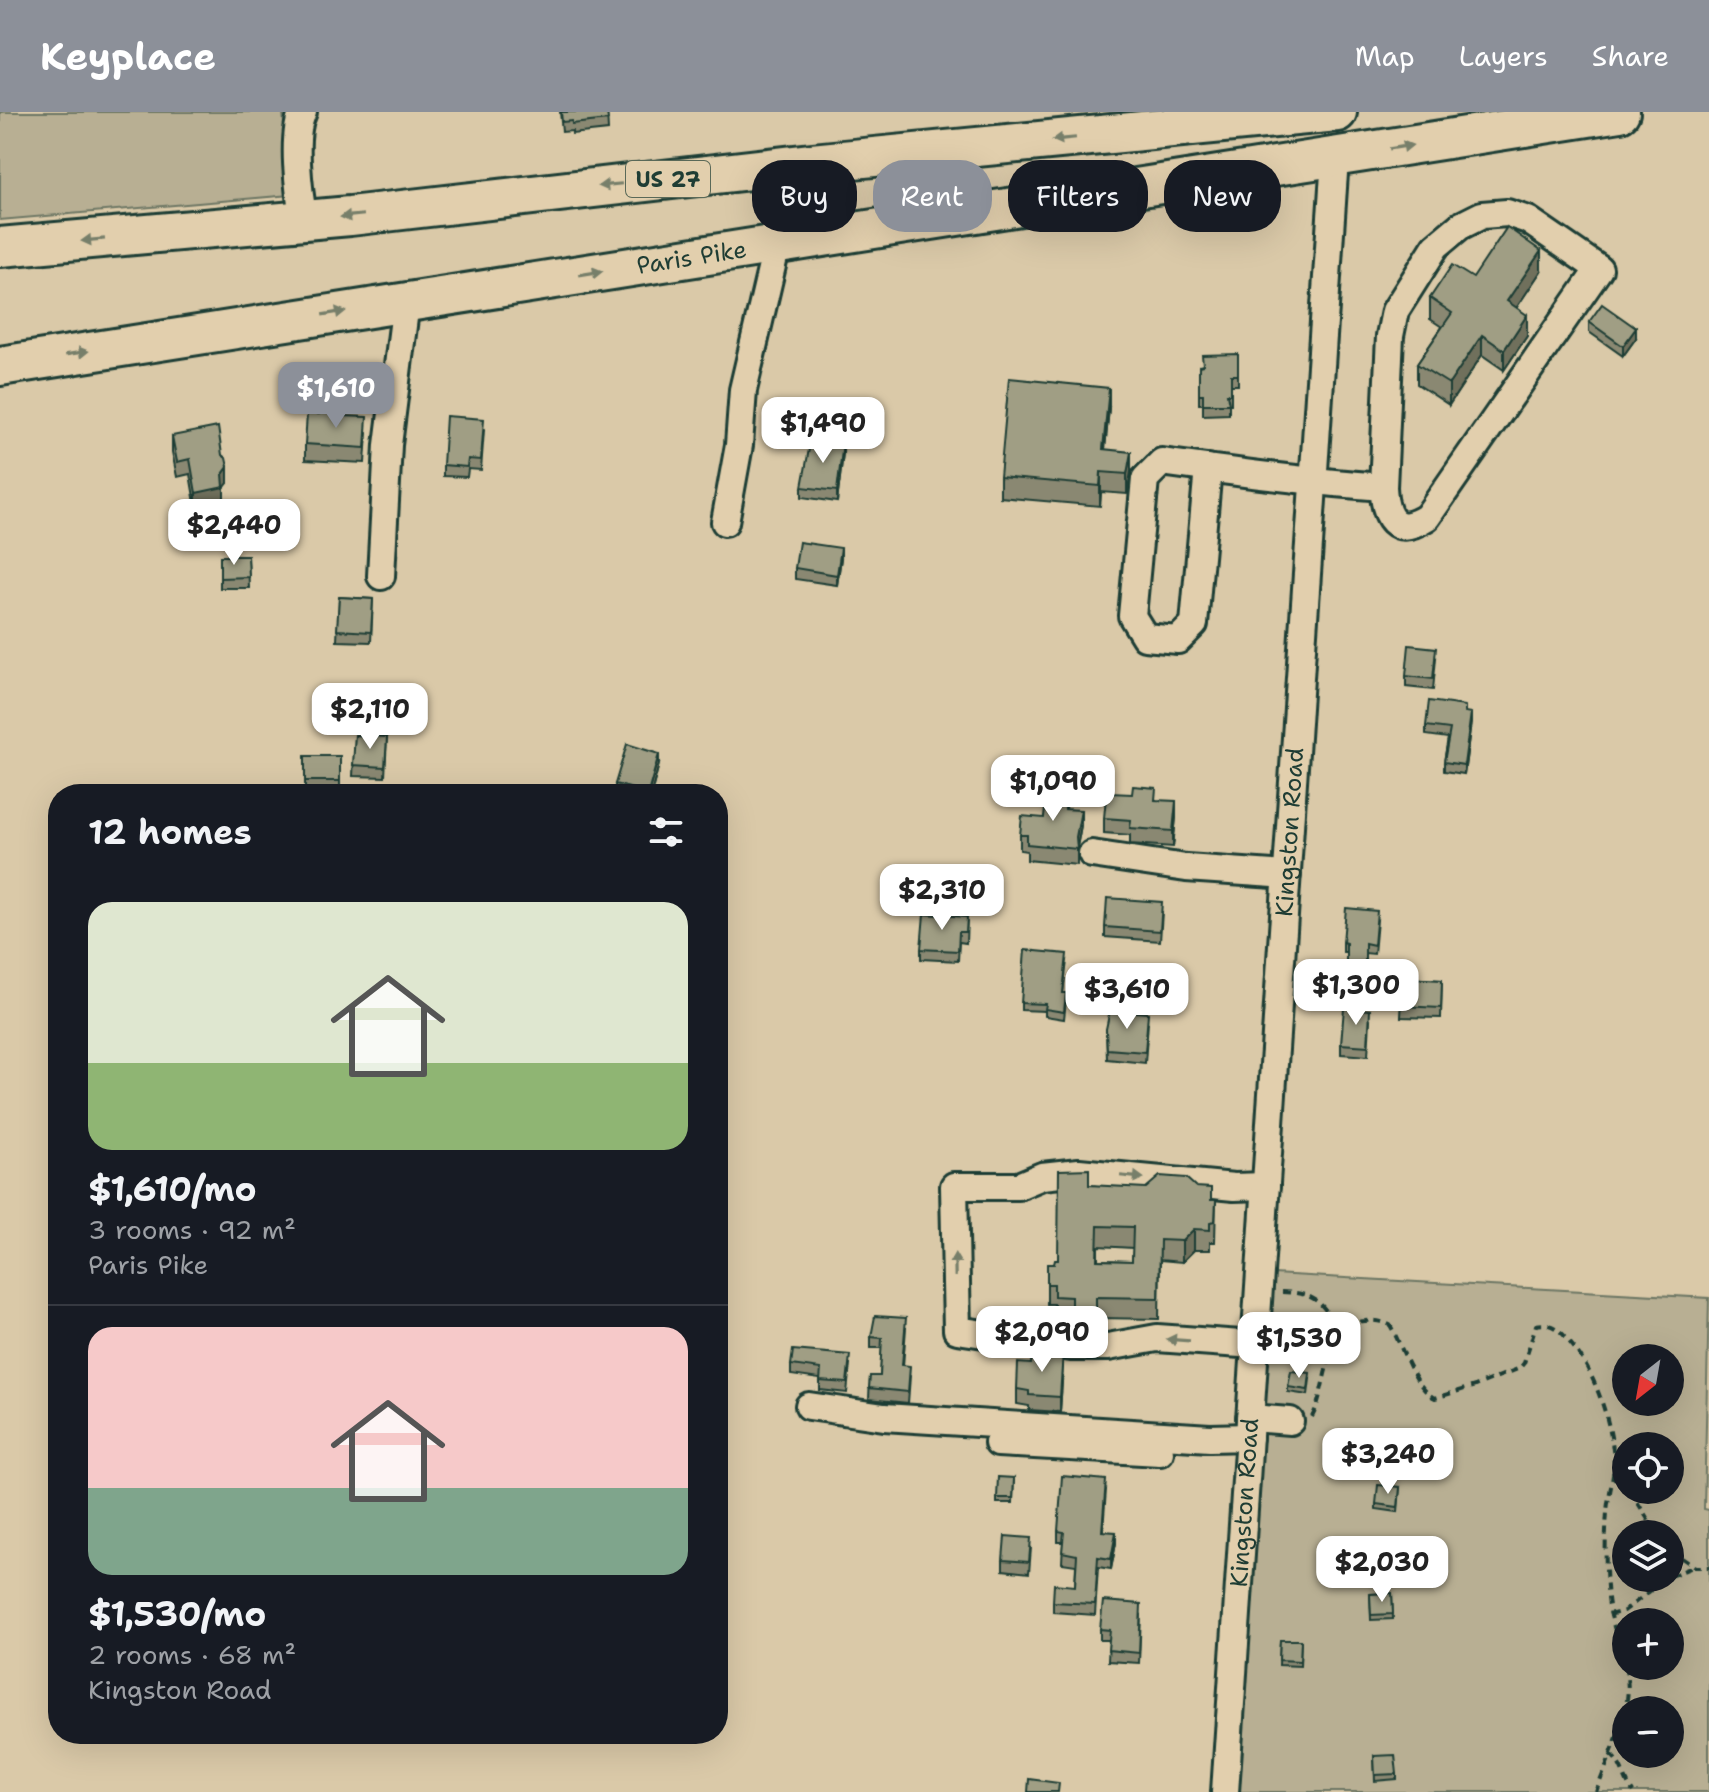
<!DOCTYPE html>
<html lang="en">
<head>
<meta charset="utf-8">
<style>
	:root { --surface:#171b24; --page:#242831; --text:#f1f3f6; --muted:#9ea1a6; --line:#363941; --accent:#8c9099 }
	body { margin:0; font-family:"Shantell Sans",sans-serif; background:var(--page); color:var(--text); height:100vh; display:flex; flex-direction:column; font-size:30px; white-space:nowrap }
	* { box-sizing:border-box; margin:0 }
	p { font-size:26px; color:var(--muted) }
	.icon { flex:none; width:44px; height:44px; fill:none; stroke:currentColor; stroke-width:2; stroke-linecap:round; stroke-linejoin:round }
	.map { position:relative; flex:1; overflow:hidden }
	.side { position:absolute; left:48px; top:672px; width:680px; height:960px; display:flex; flex-direction:column; background:var(--surface); border-radius:32px; box-shadow:0 8px 32px #0002 }
	.side>* { flex:none }
	.banner { position:absolute; left:752px; top:48px; width:760px; height:72px; display:flex; gap:16px }
	.needle { width:52px; rotate:211deg }
	.controls { position:absolute; left:1612px; top:1232px; display:grid; gap:16px }
	.controls a { display:grid; place-items:center; width:72px; height:72px; border-radius:50%; background:var(--surface); box-shadow:0 8px 32px #0002; font-size:40px }
	.price { position:absolute; translate:-50% -68px; padding:0 18px; border-radius:16px; background:#fff; color:#222; font-size:26px; line-height:52px; filter:drop-shadow(0 2px 4px #0008) }
	.price::after { content:''; position:absolute; left:50%; top:48px; width:24px; height:18px; margin-left:-12px; background:inherit; clip-path:polygon(0 0,100% 0,50% 100%) }
	.price.active { background:var(--accent); color:#fff }
	ul { padding:0; list-style:none }
	li { display:grid; align-content:center; gap:16px; height:424px; padding:0 40px }
	li+li { border-top:2px solid var(--line) }
	li span { display:grid; place-items:center; height:248px; border-radius:24px; color:#555 }
	li>.icon { margin-inline-start:auto }
	span .icon { width:144px; height:144px; fill:#fffc; stroke-width:1 }
	li b { font-size:34px }
	h2 { display:flex; justify-content:space-between; align-items:center; height:96px; padding:0 40px; font-size:34px }
	.tag { padding:0 28px; border-radius:32px; background:var(--surface); box-shadow:0 8px 32px #0002; font-size:28px; line-height:72px }
	.tag.active { background:var(--accent); color:#fff }
	header { display:flex; align-items:center; gap:48px; box-sizing:border-box; height:112px; padding:0 40px; background:var(--accent); color:#fff }
	header strong { font-size:38px }
	nav { display:flex; gap:44px; margin-inline-start:auto; font-size:28px }
	.map>svg:first-child { display:block }
	.green { fill:#b8af93; stroke:#6c7664; stroke-width:2; fill-rule:evenodd }
	.lines { fill:none; stroke-linecap:round; stroke-linejoin:round }
	.minor-casing { stroke:#1f3d34; stroke-width:32 }
	.highway-casing { stroke:#1f3d34; stroke-width:44 }
	.path { stroke:#1f3d34; stroke-width:4; stroke-dasharray:8 6; stroke-linecap:butt }
	.minor { stroke:#e2cfad; stroke-width:26 }
	.highway { stroke:#e2cfad; stroke-width:38 }
	.wall { fill:#8a8872; stroke:#1f3d34; stroke-width:2; fill-rule:evenodd }
	.shaded-wall { fill:#706f5c; stroke:#1f3d34; stroke-width:2 }
	.building { fill:#a09e84; stroke:#1f3d34; stroke-width:2; fill-rule:evenodd }
	.oneway { fill:#777f6a }
	.labels { text-anchor:middle; stroke-width:6; stroke-linejoin:round; paint-order:stroke }
	.shield { fill:#e2cfad; stroke:#5a6958; stroke-width:2 }
	.shield-label { font-size:22px; font-weight:bold; fill:#1f3d34 }
	.street-label { font-size:24px; fill:#1f3d34; stroke:#e2cfad }
</style>
</head>
<body>
<header>
<strong>Keyplace</strong>
<nav><a>Map</a><a>Layers</a><a>Share</a></nav>
</header>
<div class="map">
<svg width="1709" height="1680" viewBox="0 0 1709 1680">
	<rect width="100%" height="100%" fill="#dac9a8"/>
	<filter id="ink" filterUnits="userSpaceOnUse"><feTurbulence type="fractalNoise" baseFrequency=".0125" numOctaves="2"/><feDisplacementMap in="SourceGraphic" scale="16" xChannelSelector="R" yChannelSelector="G"/><feConvolveMatrix kernelMatrix="1 2 1 2 8 2 1 2 1" color-interpolation-filters="sRGB"/></filter>
	<g filter="url(#ink)">
		<g class="green">
			<polygon points="0,0 283,0 290,83 0,108"/>
			<path d="M1273,1162l436,24 -5,211 5,1v282h-474zM1626,1246h44v44h-44zM1626,1334h44v44h-44zM1626,1422h44v44h-44zM1626,1510h44v44h-44zM1626,1598h44v44h-44z"/>
		</g>
		<g class="lines">
			<g class="minor-casing">
				<g id="minor">
					<path d="M303,0c-12,23 -4,82 1,109"/>
					<path d="M1208,356l-14,156 -16,16 -33,-3 -13,-21 13,-137 17,-17c74,10 147,20 221,25 2,30 11,51 44,30l172,-248 -71,-49 -21,-7 -25,2 -22,11 -24,20 -41,65 -5,25 -7,151"/>
					<polyline points="725,410 739,333 743,278 777,132"/>
					<polyline points="381,464 388,333 406,190"/>
					<polyline points="1092,742 1186,756 1287,763"/>
					<polyline points="1255,1233 1157,1226 1108,1235 1071,1235 957,1218 954,1074 1018,1074 1042,1064 1079,1060 1234,1075 1266,1074"/>
					<polyline points="809,1294 884,1305 1210,1326 1249,1325"/>
					<polyline points="1250,1306 1290,1309"/>
					<polyline points="998,1331 1160,1340"/>
					<path id="s1" d="M1225,1680l110,-1634"/>
				</g>
			</g>
			<g class="highway-casing">
				<g id="highway">
					<polyline points="0,135 350,104 812,51 1337,0"/>
					<path id="s2" d="M0,254l1620,-254"/>
				</g>
			</g>
			<g class="path">
				<path d="M1282,1180c37,1 39,12 59,40"/>
				<path d="M1312,1305c16,-28 11,-93 53,-96 9,-1 16,0 25,4 12,20 24,63 45,73l40,-12 45,-18 4,-5 12,-38c16,-4 26,7 35,19 24,27 42,83 43,119 0,16 -6,33 -7,49 -2,28 -2,57 1,86 3,34 24,66 19,101 -5,31 -20,64 -31,93"/>
				<polyline points="1612,1364 1626,1372"/>
				<polyline points="1630,1378 1657,1422"/>
				<polyline points="1670,1438 1695,1455 1709,1455"/>
				<polyline points="1670,1464 1693,1455"/>
				<polyline points="1609,1503 1624,1499 1667,1466"/>
				<path d="M1610,1642c13,10 13,25 23,38"/>
			</g>
			<use href="#minor" class="minor"/>
			<use href="#highway" class="highway"/>
		</g>
		<g class="wall">
			<polygon points="560,0 607,0 608,18 572,22 572,19 562,20"/>
			<polygon points="1541,159 1516,196 1527,224 1504,258 1482,243 1449,293 1417,272 1417,252 1442,215 1430,207 1430,186 1473,166"/>
			<polygon points="1589,210 1636,226 1623,244 1589,220"/>
			<polygon points="1199,254 1238,263 1238,273 1231,273 1231,292 1229,292 1229,302 1203,303 1203,292 1199,292"/>
			<polygon points="1109,296 1105,337 1131,360 1127,382 1101,380 1100,394 1000,385 1000,365"/>
			<polygon points="319,302 344,304 367,321 365,351 305,348 305,332"/>
			<polygon points="484,318 481,358 468,357 467,365 443,364 443,353"/>
			<polygon points="172,324 222,343 228,371 224,376 224,391 196,397 190,362 177,365 172,340"/>
			<polygon points="843,341 837,390 802,385 802,375"/>
			<polygon points="220,444 248,444 249,476 220,476"/>
			<polygon points="841,446 837,473 795,467 795,456"/>
			<polygon points="339,485 373,487 371,530 337,529"/>
			<polygon points="1436,546 1433,578 1406,575 1406,564"/>
			<polygon points="1465,600 1471,610 1464,662 1444,659 1444,650 1448,626 1426,623 1426,614"/>
			<polygon points="355,623 387,625 385,665 353,664"/>
			<polygon points="305,644 340,644 340,680 305,679"/>
			<polygon points="659,652 651,682 615,682 615,672"/>
			<polygon points="1156,688 1176,705 1173,735 1130,732 1130,723 1104,721 1104,706"/>
			<polygon points="1067,690 1066,697 1081,713 1077,735 1077,753 1027,748 1027,739 1020,738 1020,723 1044,706 1049,696"/>
			<polygon points="1162,800 1160,829 1105,825 1105,815"/>
			<polygon points="967,805 966,831 959,830 958,849 921,847 921,837"/>
			<polygon points="1377,808 1374,842 1365,841 1365,863 1346,862 1346,840 1343,840 1343,830"/>
			<polygon points="1067,849 1063,881 1066,888 1064,907 1045,904 1045,899 1021,898 1021,891"/>
			<polygon points="1403,866 1442,868 1441,906 1401,905"/>
			<polygon points="1370,908 1368,944 1341,942 1341,932"/>
			<polygon points="1148,911 1145,951 1107,947 1106,917"/>
			<path d="M1089,1073l127,15 -1,42h-5v8h-16l-12,12 -22,-2 -1,59 -63,-1v13h-25v-14h-17v-13h-7v-40h7l4,-4zM1098,1134l35,2 -1,13 -34,-1z"/>
			<polygon points="906,1216 903,1254 910,1264 908,1291 869,1287 870,1264 880,1264 882,1236 871,1236 871,1225"/>
			<polygon points="850,1252 847,1281 820,1278 820,1267 791,1263 791,1253"/>
			<polygon points="1063,1254 1060,1300 1029,1298 1029,1294 1017,1292 1017,1277"/>
			<polygon points="1310,1267 1308,1283 1288,1280 1288,1275"/>
			<polygon points="1014,1366 1013,1391 997,1391 997,1386"/>
			<polygon points="1400,1375 1398,1400 1376,1397 1376,1392"/>
			<polygon points="1106,1378 1103,1419 1116,1431 1111,1457 1098,1455 1095,1503 1053,1500 1053,1490 1075,1474 1076,1453 1062,1451 1063,1430 1058,1430 1058,1419"/>
			<polygon points="1031,1436 1029,1461 1003,1458 1003,1448"/>
			<polygon points="1392,1481 1393,1507 1371,1508 1370,1482"/>
			<polygon points="1141,1503 1139,1551 1108,1549 1109,1528 1100,1528 1100,1517"/>
			<polygon points="1280,1528 1301,1528 1300,1554 1279,1553"/>
			<polygon points="1374,1644 1397,1662 1397,1667 1375,1669"/>
		</g>
		<g class="shaded-wall">
			<polygon points="1541,139 1541,159 1507,210 1507,189"/>
			<polygon points="1527,203 1527,224 1504,258 1504,238"/>
			<polygon points="1636,216 1636,226 1623,244 1623,234"/>
			<polygon points="1482,223 1482,243 1449,293 1449,272"/>
			<polygon points="1109,276 1109,296 1103,357 1103,337"/>
			<polygon points="843,330 843,341 837,390 837,379"/>
			<polygon points="1131,340 1131,360 1127,382 1127,362"/>
			<polygon points="228,355 228,371 224,376 224,391 196,397 196,381 223,362"/>
			<polygon points="1101,360 1101,380 1100,394 1100,374"/>
			<polygon points="841,436 841,446 837,473 837,463"/>
			<polygon points="1471,601 1471,610 1464,662 1464,653"/>
			<polygon points="659,642 659,652 651,682 648,682"/>
			<polygon points="1176,689 1176,705 1173,735 1173,719"/>
			<polygon points="1081,698 1081,713 1076,740 1076,725"/>
			<polygon points="1194,1117 1194,1138 1182,1150 1182,1129"/>
			<polygon points="1063,1239 1063,1254 1060,1300 1060,1285"/>
			<polygon points="1116,1420 1116,1431 1111,1457 1111,1447"/>
		</g>
		<g class="building">
			<polygon points="561,0 607,0 608,8 572,12 572,9 562,10"/>
			<polygon points="1507,115 1541,139 1507,189 1527,203 1504,238 1482,223 1449,272 1417,252 1452,201 1430,186 1452,153 1473,166"/>
			<polygon points="1602,192 1636,216 1623,234 1589,210"/>
			<polygon points="1238,242 1238,263 1231,263 1231,282 1227,282 1229,292 1203,292 1203,282 1199,282 1199,254 1203,253 1202,243"/>
			<polygon points="1009,266 1109,276 1103,337 1131,340 1127,362 1101,360 1100,374 1000,365"/>
			<polygon points="319,299 344,300 344,304 367,305 365,336 305,332 307,302 319,302"/>
			<polygon points="446,304 484,307 481,348 468,347 467,355 443,353"/>
			<polygon points="218,315 222,343 226,346 228,355 223,362 224,375 196,381 190,347 177,350 172,324"/>
			<polygon points="811,326 843,330 837,379 802,375"/>
			<polygon points="799,430 841,436 837,463 795,456"/>
			<polygon points="220,444 248,444 249,465 220,466"/>
			<polygon points="339,485 373,487 371,520 337,518"/>
			<polygon points="1409,533 1436,536 1433,567 1406,564"/>
			<polygon points="1429,589 1465,594 1465,600 1471,601 1464,653 1444,650 1450,617 1426,614"/>
			<polygon points="355,623 387,625 385,655 353,653"/>
			<polygon points="627,632 659,642 648,681 615,672"/>
			<rect x="305" y="644" width="35" height="25"/>
			<polygon points="1051,673 1067,674 1065,697 1081,698 1076,725 1077,737 1027,732 1027,723 1020,723 1022,704 1044,706 1045,696 1049,696"/>
			<polygon points="1133,674 1156,676 1155,688 1176,689 1173,719 1130,716 1131,708 1104,706 1106,685 1110,686 1110,681 1132,682"/>
			<polygon points="1107,786 1162,790 1160,819 1105,815"/>
			<polygon points="1346,796 1377,799 1374,833 1365,831 1365,853 1346,852 1346,831 1343,830"/>
			<polygon points="924,802 967,805 966,820 959,820 958,839 921,837"/>
			<polygon points="1025,838 1067,842 1063,881 1066,881 1064,900 1045,897 1046,892 1021,891"/>
			<polygon points="1403,866 1442,868 1441,896 1401,894"/>
			<polygon points="1344,896 1370,898 1368,934 1341,932"/>
			<polygon points="1110,898 1148,901 1145,940 1107,937 1106,917"/>
			<path d="M1089,1057v16l57,3 14,-12 26,2 10,9 15,1v12h5l-1,21 -5,1v8l-16,-1 -12,12 -22,-1 -1,58 -63,-1v14l-25,-1v-13l-17,-1v-12h-7v-20h7l1,-4h3l1,-90zM1098,1114l35,1 -1,34 -35,-1z"/>
			<polygon points="875,1204 906,1206 902,1253 910,1254 908,1280 869,1276 870,1264 880,1264 882,1226 871,1225"/>
			<polygon points="1032,1237 1063,1239 1060,1285 1029,1283 1029,1279 1017,1277 1018,1251 1031,1252"/>
			<polygon points="793,1238 850,1243 847,1271 820,1269 821,1257 791,1253"/>
			<polygon points="1291,1259 1310,1261 1308,1278 1288,1275"/>
			<polygon points="1062,1364 1106,1368 1102,1419 1116,1420 1111,1447 1098,1445 1095,1492 1053,1490 1054,1472 1075,1474 1077,1443 1062,1440 1064,1420 1058,1419"/>
			<polygon points="998,1365 1014,1366 1013,1386 997,1386"/>
			<polygon points="1378,1373 1400,1375 1398,1395 1376,1392"/>
			<polygon points="1005,1424 1031,1426 1029,1450 1003,1448"/>
			<polygon points="1392,1481 1393,1502 1371,1503 1370,1482"/>
			<polygon points="1103,1489 1141,1492 1139,1541 1108,1538 1110,1518 1100,1517"/>
			<polygon points="1280,1528 1301,1528 1300,1549 1279,1548"/>
			<polygon points="1395,1643 1397,1662 1375,1663 1374,1644"/>
			<polygon points="1029,1667 1059,1671 1058,1680 1028,1680"/>
		</g>
		<defs><path id="oneway-solid" d="M-6-.8H1V-3.2L6.5 0L1 3.2V.8H-6Z" transform="scale(2)"/></defs>
		<g class="oneway">
			<use href="#oneway-solid" transform="translate(1064 27) rotate(174)"/>
			<use href="#oneway-solid" transform="translate(1401 35) rotate(-9)"/>
			<use href="#oneway-solid" transform="translate(610 73) rotate(174)"/>
			<use href="#oneway-solid" transform="translate(352 104) rotate(174)"/>
			<use href="#oneway-solid" transform="translate(93 128) rotate(175)"/>
			<use href="#oneway-solid" transform="translate(591 161) rotate(-9)"/>
			<use href="#oneway-solid" transform="translate(334 201) rotate(-9)"/>
			<use href="#oneway-solid" transform="translate(77 241) rotate(-9)"/>
			<use href="#oneway-solid" transform="translate(1132 1065) rotate(6)"/>
			<use href="#oneway-solid" transform="translate(955 1153) rotate(-91)"/>
			<use href="#oneway-solid" transform="translate(1178 1228) rotate(-176)"/>
		</g>
	</g>
	<g class="labels">
		<rect class="shield" x="626" y="49" width="84" height="36" rx="6"/>
		<g class="shield-label">
			<text x="668" y="75">US 27</text>
		</g>
		<g class="street-label">
			<text dy="8" stroke="none"><textPath href="#s2" startOffset="700">Paris Pike</textPath></text>
			<text dy="8" stroke="none"><textPath href="#s1" startOffset="962">Kingston Road</textPath></text>
			<text dy="8" stroke="none"><textPath href="#s1" startOffset="290">Kingston Road</textPath></text>
		</g>
	</g>
</svg>
<div class="controls">
<a><svg class="needle" viewBox="-14 -14 28 28"><path d="M0-13l5 13h-10z" fill="#e53935"/><path d="M0 13l5-13h-10z" fill="#9ea1a6"/></svg></a>
<a><svg class="icon" aria-label="locate" viewBox="0 0 24 24"><circle cx="12" cy="12" r="6"/><path d="M12 2v4M12 18v4M2 12h4M18 12h4"/></svg></a>
<a><svg class="icon" aria-label="layers" viewBox="0 0 24 24"><path d="M12 4l9 5-9 5-9-5zM3 14l9 5 9-5"/></svg></a>
<a>+</a>
<a>−</a>
</div>
<b class="price active" style="left:336px;top:318px">$1,610</b>
<b class="price" style="left:823px;top:353px">$1,490</b>
<b class="price" style="left:234px;top:455px">$2,440</b>
<b class="price" style="left:370px;top:639px">$2,110</b>
<b class="price" style="left:1053px;top:711px">$1,090</b>
<b class="price" style="left:942px;top:820px">$2,310</b>
<b class="price" style="left:1356px;top:915px">$1,300</b>
<b class="price" style="left:1127px;top:919px">$3,610</b>
<b class="price" style="left:1042px;top:1262px">$2,090</b>
<b class="price" style="left:1299px;top:1268px">$1,530</b>
<b class="price" style="left:1388px;top:1384px">$3,240</b>
<b class="price" style="left:1382px;top:1492px">$2,030</b>
<div class="banner">
<a class="tag">Buy</a>
<a class="tag active">Rent</a>
<a class="tag">Filters</a>
<a class="tag">New</a>
</div>
<section class="side">
<h2>12 homes<svg class="icon" aria-label="filters" viewBox="0 0 24 24"><path d="M4 7h16M4 17h16"/><circle cx="9" cy="7" r="2"/><circle cx="15" cy="17" r="2"/></svg></h2>
<ul>
<li><span style="background:linear-gradient(#dfe7d0 65%,#8fb573 0)"><svg class="icon" aria-label="home" viewBox="0 0 24 24"><path d="M3 11l9-7 9 7M6 9v11h12V9"/></svg></span><div><b>$1,610/mo</b><p>3 rooms · 92 m²</p><p>Paris Pike</p></div></li>
<li><span style="background:linear-gradient(#f6c9c9 65%,#7fa58c 0)"><svg class="icon" aria-label="home" viewBox="0 0 24 24"><path d="M3 11l9-7 9 7M6 9v11h12V9"/></svg></span><div><b>$1,530/mo</b><p>2 rooms · 68 m²</p><p>Kingston Road</p></div></li>
</ul>
</section>
</div>
</body>
</html>
